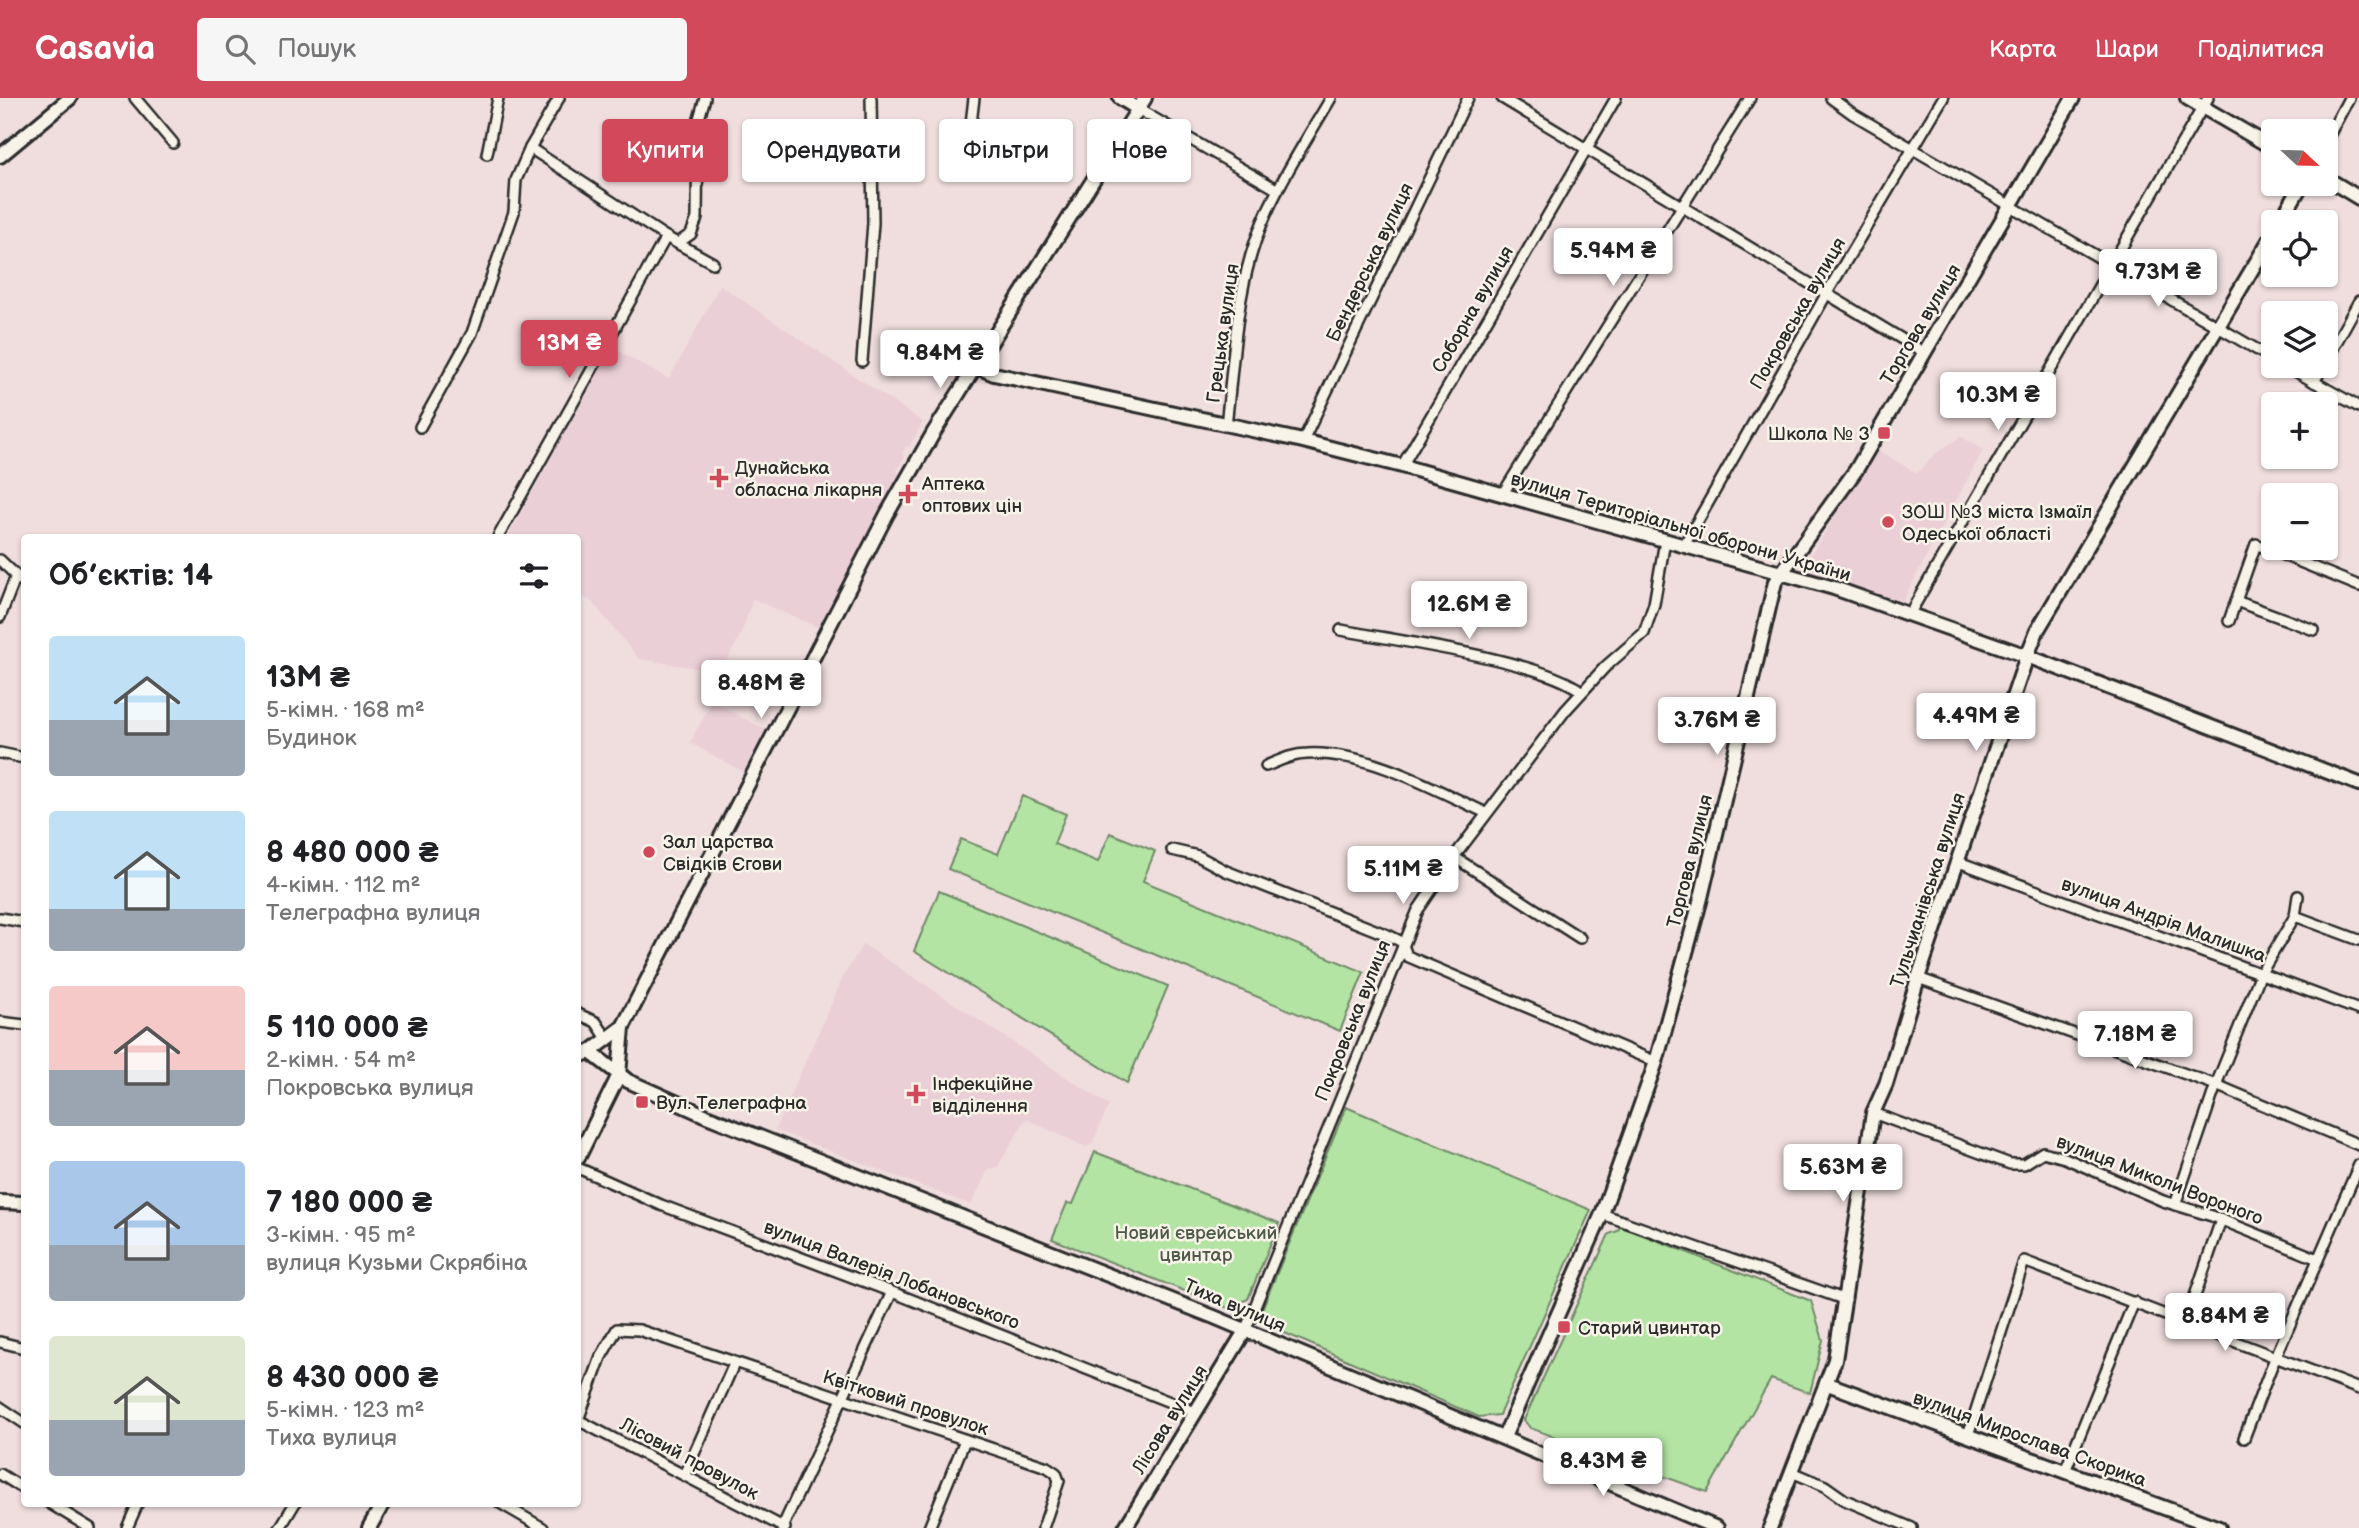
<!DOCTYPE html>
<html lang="uk">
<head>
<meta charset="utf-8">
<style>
	:root { --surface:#fff; --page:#f6f6f6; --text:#202124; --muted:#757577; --accent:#d1495b }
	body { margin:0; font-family:"Balsamiq Sans",sans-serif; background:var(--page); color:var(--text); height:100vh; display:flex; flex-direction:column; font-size:26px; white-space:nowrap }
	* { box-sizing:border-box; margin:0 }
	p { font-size:23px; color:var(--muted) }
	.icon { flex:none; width:38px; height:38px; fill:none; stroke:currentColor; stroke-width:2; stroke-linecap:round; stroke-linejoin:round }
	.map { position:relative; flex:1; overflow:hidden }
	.panel { position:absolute; left:21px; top:436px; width:560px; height:973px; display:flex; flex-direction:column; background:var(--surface); border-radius:7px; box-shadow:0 2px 5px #0004 }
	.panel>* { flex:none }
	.hud { position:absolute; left:602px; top:21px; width:665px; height:63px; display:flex; gap:14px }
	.needle { width:46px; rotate:112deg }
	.fabs { position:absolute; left:2261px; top:21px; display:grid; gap:14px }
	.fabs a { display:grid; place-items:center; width:77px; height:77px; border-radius:7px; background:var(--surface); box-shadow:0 2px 5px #0004; font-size:35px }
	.price { position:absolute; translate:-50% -60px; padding:0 16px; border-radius:7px; background:#fff; color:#222; font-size:23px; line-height:46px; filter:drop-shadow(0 2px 4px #0008) }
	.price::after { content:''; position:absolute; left:50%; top:42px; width:21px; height:16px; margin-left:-10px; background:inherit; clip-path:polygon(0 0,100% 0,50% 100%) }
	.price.selected { background:var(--accent); color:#fff }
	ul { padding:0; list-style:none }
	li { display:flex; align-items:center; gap:21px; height:175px; padding:0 28px }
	li span { display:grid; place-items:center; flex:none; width:196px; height:140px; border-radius:7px; color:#555 }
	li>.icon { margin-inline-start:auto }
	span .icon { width:84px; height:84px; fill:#fffc; stroke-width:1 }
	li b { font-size:30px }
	h2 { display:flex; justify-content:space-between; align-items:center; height:84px; padding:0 28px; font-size:30px }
	.tag { padding:0 24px; border-radius:7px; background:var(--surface); box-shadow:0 2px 5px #0004; font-size:24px; line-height:63px }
	.tag.selected { background:var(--accent); color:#fff }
	header { display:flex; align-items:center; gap:42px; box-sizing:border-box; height:98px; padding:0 35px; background:var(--accent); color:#fff }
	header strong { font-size:33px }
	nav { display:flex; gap:38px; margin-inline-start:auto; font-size:24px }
	.search { width:490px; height:63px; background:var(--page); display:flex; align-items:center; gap:18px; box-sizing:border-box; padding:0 24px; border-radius:7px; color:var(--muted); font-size:26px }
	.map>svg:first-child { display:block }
	.built { fill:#ebcfd7 }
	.green { fill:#b3e4a4; stroke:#6f8868; stroke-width:2 }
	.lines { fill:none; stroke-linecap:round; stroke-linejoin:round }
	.street-casing { stroke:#2b2b2b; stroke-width:14 }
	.secondary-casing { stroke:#2b2b2b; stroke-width:18 }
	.street { stroke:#f7f3e8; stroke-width:9 }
	.secondary { stroke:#f7f3e8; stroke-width:12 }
	.poi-dot { fill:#d1495b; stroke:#f7f3e8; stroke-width:2.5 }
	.labels { text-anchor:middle; stroke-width:5; stroke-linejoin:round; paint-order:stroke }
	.street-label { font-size:19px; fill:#2b2b2b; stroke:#f7f3e8 }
	.poi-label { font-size:19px; fill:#2b2b2b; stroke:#f7f3e8; text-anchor:start }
	.park-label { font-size:19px; fill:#4d5949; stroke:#f7f3e8 }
</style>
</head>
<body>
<header>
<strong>Casavia</strong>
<div class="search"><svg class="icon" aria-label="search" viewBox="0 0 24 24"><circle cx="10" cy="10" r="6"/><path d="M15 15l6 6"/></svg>Пошук</div>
<nav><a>Карта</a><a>Шари</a><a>Поділитися</a></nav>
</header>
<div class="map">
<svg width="2359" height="1430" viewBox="0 0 2359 1430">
	<rect width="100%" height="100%" fill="#f0dede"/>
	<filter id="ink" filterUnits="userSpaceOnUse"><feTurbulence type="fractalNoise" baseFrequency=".0143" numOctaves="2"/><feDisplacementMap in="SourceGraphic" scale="14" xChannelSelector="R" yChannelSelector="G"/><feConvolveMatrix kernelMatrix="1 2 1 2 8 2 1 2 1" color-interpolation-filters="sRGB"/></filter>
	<g filter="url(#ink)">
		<g class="built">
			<polygon points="720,187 923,324 909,349 906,348 902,356 905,358 897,373 902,376 819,530 753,501 741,536 721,574 639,561 591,503 578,497 578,439 508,439 611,249 669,281"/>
			<polygon points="1961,338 1983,352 1903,503 1801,473 1876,351 1917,375 1935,356"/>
			<polygon points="712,603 775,637 753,679 690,645"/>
			<polygon points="863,846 1109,1007 1092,1046 1086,1049 1026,1021 997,1070 988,1072 971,1107 775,1032 843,879"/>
		</g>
		<g class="green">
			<polygon points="1022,698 1066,716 1054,746 1098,764 1110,735 1155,753 1143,783 1364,874 1340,933 948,771 961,741 998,756"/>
			<polygon points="939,793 1168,888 1127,985 914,853"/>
			<polygon points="1346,1009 1591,1112 1499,1317 1479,1319 1257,1223"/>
			<polygon points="1095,1054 1279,1125 1248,1201 1228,1210 1052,1141 1067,1105 1073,1106"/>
			<polygon points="1620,1128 1811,1203 1823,1242 1810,1295 1771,1281 1707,1394 1530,1330 1524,1322 1609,1136 1618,1133"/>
		</g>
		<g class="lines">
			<g class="street-casing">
				<g id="street">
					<polyline points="135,0 173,45"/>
					<polyline points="1502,0 1925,255"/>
					<polyline points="1831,0 1853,16 2273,261"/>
					<polyline points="1138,11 1278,92"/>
					<polyline points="969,43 974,0"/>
					<polyline points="2326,43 2349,0"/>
					<polyline points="530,50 666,139 713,165"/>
					<polyline points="487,56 498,0"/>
					<polyline points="678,145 691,136 697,120 698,24 705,0"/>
					<polyline points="862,263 873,125 871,0"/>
					<polyline points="2326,263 2359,203"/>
					<polyline points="2286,268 2359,309"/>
					<polyline points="2314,284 2323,268"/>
					<path d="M1226,327c7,-57 9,-115 25,-170 16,-56 51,-107 80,-157"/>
					<polyline points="420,329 472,235 514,114 516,82 530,50 559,0"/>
					<polyline points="1303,343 1468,0"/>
					<polyline points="1402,368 1616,0"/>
					<polyline points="1502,397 1750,0"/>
					<polyline points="498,439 666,139"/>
					<polyline points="1683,449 1827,195 1943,0"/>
					<polyline points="0,462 24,485"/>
					<polyline points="2236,503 2314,532"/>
					<polyline points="1910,515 2208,0"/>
					<polyline points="0,519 16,478"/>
					<polyline points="2229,523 2256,446 2359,488"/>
					<path d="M1341,532c56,11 199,30 240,61"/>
					<polyline points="0,655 24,660"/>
					<path d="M1266,668c13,-5 26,-12 41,-12 61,-3 125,34 179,59"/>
					<polyline points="1172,752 1198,758 1226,773 1390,838 1402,844 1407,858 1656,964"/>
					<polyline points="1454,759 1580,840"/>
					<polyline points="1956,763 2359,912"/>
					<polyline points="2295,818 2359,842"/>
					<polyline points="0,820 24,824"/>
					<polyline points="1918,880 2216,987 2359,1047"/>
					<polyline points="578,916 596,924 608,942"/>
					<polyline points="0,924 24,927"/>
					<polyline points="1873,1015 2010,1066 2024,1066 2043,1054 2065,1060 2163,1103 2212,1118 2318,1161"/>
					<polyline points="578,1070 661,1107 892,1194 1195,1314"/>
					<polyline points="2175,1107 2216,987 2261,875 2295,818 2298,798"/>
					<polyline points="1602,1116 1846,1202"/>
					<polyline points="2186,1224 2221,1122"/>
					<polyline points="1245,1233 1418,812 1454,759 1565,613 1605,569 1644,535 1654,506 1665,443"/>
					<polyline points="0,1244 24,1250"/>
					<polyline points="0,1309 24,1325"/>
					<polyline points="1968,1337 2024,1163 2359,1291"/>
					<polyline points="2244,1340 2271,1270 2359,1067"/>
					<polyline points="2065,1373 2134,1204"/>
					<polyline points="1792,1374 1825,1388 1845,1402 1912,1430"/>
					<polyline points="0,1376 24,1391"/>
					<polyline points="685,1376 734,1266"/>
					<polyline points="49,1405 90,1430"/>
					<polyline points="500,1405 543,1430"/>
					<polyline points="127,1430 138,1405"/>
					<polyline points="280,1430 295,1405"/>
					<polyline points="782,1430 892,1194"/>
					<polyline points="785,1430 578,1322 601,1259 617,1231 639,1232 1047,1369 1056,1375 1059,1383 1043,1430"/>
					<polyline points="929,1430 965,1342"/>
				</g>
			</g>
			<g class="secondary-casing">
				<g id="secondary">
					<polyline points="1120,0 1138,11"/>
					<polyline points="2187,0 2273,50"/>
					<polyline points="0,58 70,0"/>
					<polyline points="2326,80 2359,100"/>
					<polyline points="2280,124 2302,86"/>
					<polyline points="975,268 994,276 1303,343 1402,368 1834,490 2027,558 2359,686"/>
					<polyline points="590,954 628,983 709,1019 1214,1219 1717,1430"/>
					<polyline points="578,958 590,954 623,929"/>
					<polyline points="578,1060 619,977 623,929 887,416 934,334 1145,0"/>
					<polyline points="0,1104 24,1105"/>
					<polyline points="1828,1286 2219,1430"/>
					<polyline points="1504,1339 1602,1116 1656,964 1701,800 1775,484 1856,372 2073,0"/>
					<polyline points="369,1430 383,1405"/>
					<polyline points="1125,1430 1245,1233"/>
					<polyline points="1770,1430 1835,1262 1873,1015 1886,986 1918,880 2027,558 2037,533 2273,136"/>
				</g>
			</g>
			<use href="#street" class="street"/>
			<use href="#secondary" class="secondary"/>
		</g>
	</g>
	<g class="poi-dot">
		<rect x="1877" y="328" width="14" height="14" rx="3.5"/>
		<path d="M715.5 369.5h7v7h7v7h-7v7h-7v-7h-7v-7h7z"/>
		<path d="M904.5 385.5h7v7h7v7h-7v7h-7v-7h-7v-7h7z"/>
		<circle cx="1888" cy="424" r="7"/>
		<circle cx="649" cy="754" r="7"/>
		<path d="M912.5 985.5h7v7h7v7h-7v7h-7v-7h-7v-7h7z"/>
		<rect x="635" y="997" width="14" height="14" rx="3.5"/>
		<rect x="1557" y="1222" width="14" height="14" rx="3.5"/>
	</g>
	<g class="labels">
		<g class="street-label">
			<text transform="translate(1369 164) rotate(-64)" y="7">Бендерська вулиця</text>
			<text transform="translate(1472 211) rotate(-60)" y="7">Соборна вулиця</text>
			<text transform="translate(1797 215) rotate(-60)" y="7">Покровська вулиця</text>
			<text transform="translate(1920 226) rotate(-59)" y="7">Торгова вулиця</text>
			<text transform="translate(1222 235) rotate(-82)" y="7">Грецька вулиця</text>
			<text transform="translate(1681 428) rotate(16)" y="7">вулиця Територіальної оборони України</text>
			<text transform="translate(1689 763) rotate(-76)" y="7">Торгова вулиця</text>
			<text transform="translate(1927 792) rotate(-72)" y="7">Тульчианівська вулиця</text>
			<text transform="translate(2164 821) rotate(20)" y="7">вулиця Андрія Малишка</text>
			<text transform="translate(1352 922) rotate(-68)" y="7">Покровська вулиця</text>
			<text transform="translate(2160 1081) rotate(21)" y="7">вулиця Миколи Вороного</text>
			<text transform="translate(892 1176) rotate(21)" y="7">вулиця Валерія Лобановського</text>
			<text transform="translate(1235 1207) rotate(23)" y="7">Тиха вулиця</text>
			<text transform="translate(906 1304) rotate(18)" y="7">Квітковий провулок</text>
			<text transform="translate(1169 1321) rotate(-58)" y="7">Лісова вулиця</text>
			<text transform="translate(2030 1340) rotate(20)" y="7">вулиця Мирослава Скорика</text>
			<text transform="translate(690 1360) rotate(28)" y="7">Лісовий провулок</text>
		</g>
		<g class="poi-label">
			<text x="1870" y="342" text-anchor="end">Школа № 3</text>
			<text x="735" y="376">Дунайська<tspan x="735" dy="22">обласна лікарня</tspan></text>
			<text x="922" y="392">Аптека<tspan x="922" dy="22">оптових цін</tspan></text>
			<text x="1902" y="420">ЗОШ №3 міста Ізмаїл<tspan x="1902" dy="22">Одеської області</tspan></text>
			<text x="663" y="750">Зал царства<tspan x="663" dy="22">Свідків Єгови</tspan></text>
			<text x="932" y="992">Інфекційне<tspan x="932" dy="22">відділення</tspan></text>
			<text x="656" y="1011">Вул. Телеграфна</text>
			<text x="1578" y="1236">Старий цвинтар</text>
		</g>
		<g class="park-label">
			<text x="1196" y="1141">Новий єврейський<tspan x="1196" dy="22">цвинтар</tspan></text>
		</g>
	</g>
</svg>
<div class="fabs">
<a><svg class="needle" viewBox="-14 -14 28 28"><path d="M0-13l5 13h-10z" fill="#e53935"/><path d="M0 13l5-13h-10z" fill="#757577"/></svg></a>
<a><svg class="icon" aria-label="locate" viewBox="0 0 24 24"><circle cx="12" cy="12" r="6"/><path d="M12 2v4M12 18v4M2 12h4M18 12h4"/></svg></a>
<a><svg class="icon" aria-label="layers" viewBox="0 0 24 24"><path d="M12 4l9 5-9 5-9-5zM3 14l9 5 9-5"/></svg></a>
<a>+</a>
<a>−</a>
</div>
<b class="price" style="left:1613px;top:190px">5.94M ₴</b>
<b class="price" style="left:2158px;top:211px">9.73M ₴</b>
<b class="price selected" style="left:569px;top:282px">13M ₴</b>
<b class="price" style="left:940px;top:292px">9.84M ₴</b>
<b class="price" style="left:1998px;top:334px">10.3M ₴</b>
<b class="price" style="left:1469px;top:543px">12.6M ₴</b>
<b class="price" style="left:761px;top:622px">8.48M ₴</b>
<b class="price" style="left:1976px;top:655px">4.49M ₴</b>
<b class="price" style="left:1717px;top:659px">3.76M ₴</b>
<b class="price" style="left:1403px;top:808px">5.11M ₴</b>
<b class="price" style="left:2135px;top:973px">7.18M ₴</b>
<b class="price" style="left:1843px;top:1106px">5.63M ₴</b>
<b class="price" style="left:2225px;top:1255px">8.84M ₴</b>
<b class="price" style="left:1603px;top:1400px">8.43M ₴</b>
<div class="hud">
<a class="tag selected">Купити</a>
<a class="tag">Орендувати</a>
<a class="tag">Фільтри</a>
<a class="tag">Нове</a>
</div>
<section class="panel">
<h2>Об’єктів: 14<svg class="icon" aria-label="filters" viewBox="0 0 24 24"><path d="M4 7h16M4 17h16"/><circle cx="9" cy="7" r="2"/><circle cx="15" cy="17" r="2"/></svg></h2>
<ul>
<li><span style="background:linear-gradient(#bfe0f5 60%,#9aa5b1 0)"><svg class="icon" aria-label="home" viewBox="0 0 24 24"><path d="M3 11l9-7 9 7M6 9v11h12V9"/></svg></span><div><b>13M ₴</b><p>5-кімн. · 168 m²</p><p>Будинок</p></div></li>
<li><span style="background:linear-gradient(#bfe0f5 70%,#9aa5b1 0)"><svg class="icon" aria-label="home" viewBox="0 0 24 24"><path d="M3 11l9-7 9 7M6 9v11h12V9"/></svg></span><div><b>8 480 000 ₴</b><p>4-кімн. · 112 m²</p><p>Телеграфна вулиця</p></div></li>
<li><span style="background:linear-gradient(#f6c9c9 60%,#9aa5b1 0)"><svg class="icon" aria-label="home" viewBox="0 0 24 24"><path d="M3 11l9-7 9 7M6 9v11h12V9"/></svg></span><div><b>5 110 000 ₴</b><p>2-кімн. · 54 m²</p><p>Покровська вулиця</p></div></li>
<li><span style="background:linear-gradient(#a9c7e8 60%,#9aa5b1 0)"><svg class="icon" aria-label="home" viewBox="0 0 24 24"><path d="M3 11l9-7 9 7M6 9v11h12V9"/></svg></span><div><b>7 180 000 ₴</b><p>3-кімн. · 95 m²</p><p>вулиця Кузьми Скрябіна</p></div></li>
<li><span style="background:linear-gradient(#dfe7d0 60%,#9aa5b1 0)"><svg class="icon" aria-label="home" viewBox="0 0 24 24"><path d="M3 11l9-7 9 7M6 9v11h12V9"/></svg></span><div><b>8 430 000 ₴</b><p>5-кімн. · 123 m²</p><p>Тиха вулиця</p></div></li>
</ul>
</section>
</div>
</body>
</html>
